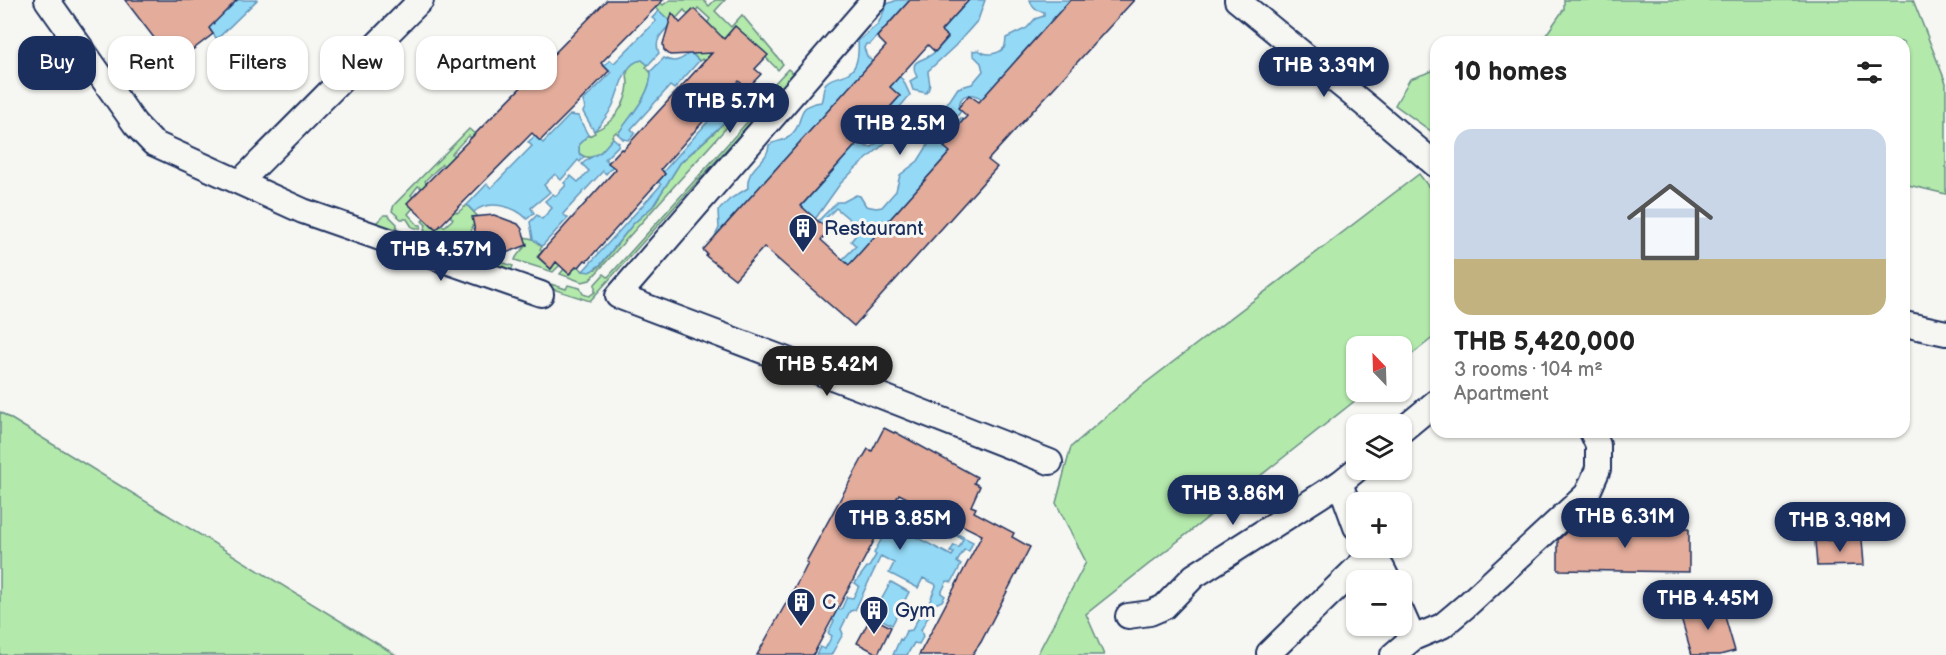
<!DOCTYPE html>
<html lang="en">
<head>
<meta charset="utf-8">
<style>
	:root { --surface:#fff; --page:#f6f6f6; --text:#222; --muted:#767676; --line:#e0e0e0; --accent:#1b2f5e }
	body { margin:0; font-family:"Balsamiq Sans",sans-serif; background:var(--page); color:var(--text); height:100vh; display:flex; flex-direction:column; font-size:22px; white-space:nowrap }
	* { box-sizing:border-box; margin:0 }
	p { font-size:20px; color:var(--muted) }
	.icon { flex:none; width:33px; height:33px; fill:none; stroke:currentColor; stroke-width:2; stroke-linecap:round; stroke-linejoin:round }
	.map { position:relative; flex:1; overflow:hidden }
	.side { position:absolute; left:1430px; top:36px; width:480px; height:402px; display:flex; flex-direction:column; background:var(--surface); border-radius:18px; box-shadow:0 2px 4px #0004 }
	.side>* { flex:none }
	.hud { position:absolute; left:18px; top:36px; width:570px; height:54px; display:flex; gap:12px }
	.needle { width:39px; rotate:337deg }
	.fabs { position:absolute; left:1346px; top:336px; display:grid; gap:12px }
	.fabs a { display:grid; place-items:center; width:66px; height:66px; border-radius:12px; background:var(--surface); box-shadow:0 2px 4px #0004; font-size:30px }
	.price { position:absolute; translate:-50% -51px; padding:0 14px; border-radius:21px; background:var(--accent); color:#fff; font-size:20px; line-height:39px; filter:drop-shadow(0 2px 3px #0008) }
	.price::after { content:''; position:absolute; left:50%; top:36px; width:18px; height:14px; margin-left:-9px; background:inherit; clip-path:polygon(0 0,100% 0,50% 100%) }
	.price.active { background:#222; color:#fff }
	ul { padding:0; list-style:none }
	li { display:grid; align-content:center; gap:12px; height:318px; padding:0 24px }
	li+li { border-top:2px solid var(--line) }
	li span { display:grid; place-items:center; height:186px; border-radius:18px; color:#555 }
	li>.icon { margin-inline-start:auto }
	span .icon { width:108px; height:108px; fill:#fffc; stroke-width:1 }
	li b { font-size:26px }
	h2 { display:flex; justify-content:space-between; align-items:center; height:72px; padding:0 24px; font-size:26px }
	.chip { padding:0 21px; border-radius:18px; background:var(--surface); box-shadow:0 2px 4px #0004; font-size:21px; line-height:54px }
	.chip.active { background:var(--accent); color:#fff }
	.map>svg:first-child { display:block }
	.green { fill:#b3e9ab; stroke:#678c84; stroke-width:1.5 }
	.water { fill:#94d9f6; stroke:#6495b9; stroke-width:1.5; fill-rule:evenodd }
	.building { fill:#e3ac9b; stroke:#1b2f5e; stroke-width:1.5 }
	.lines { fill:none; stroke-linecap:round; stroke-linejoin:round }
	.minor-casing { stroke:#1b2f5e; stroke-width:28 }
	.minor { stroke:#f6f6f2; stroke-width:24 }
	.labels { text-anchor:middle; stroke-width:6; stroke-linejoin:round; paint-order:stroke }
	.poi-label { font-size:20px; fill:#1b2f5e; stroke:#f6f6f2; text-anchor:start }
</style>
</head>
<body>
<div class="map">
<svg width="1946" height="655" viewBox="0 0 1946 655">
	<rect width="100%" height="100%" fill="#f6f6f2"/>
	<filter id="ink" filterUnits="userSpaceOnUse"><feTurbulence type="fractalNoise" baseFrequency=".0167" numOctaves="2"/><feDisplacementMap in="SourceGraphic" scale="12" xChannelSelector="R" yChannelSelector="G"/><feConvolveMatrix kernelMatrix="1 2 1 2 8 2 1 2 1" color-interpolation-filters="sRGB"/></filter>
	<g filter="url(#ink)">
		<g class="green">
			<polygon points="670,0 703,0 709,6 715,0 725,0 715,11 731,27 742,15 783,64 778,70 735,26 704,61 702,59 700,61 690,52 710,19 698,8 696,11 694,9 688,15 684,10 672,23 656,8 661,3 663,5"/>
			<polygon points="1564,0 1913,0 1946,83 1946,194 1904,184 1904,42 1541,42 1564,9"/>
			<path d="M642,60l6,5 -2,2 4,5 1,-1c1,23 -21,45 -33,63l-2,-2 -4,4 1,2c-9,11 -20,27 -34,15v-9l9,-9 1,1 6,-3 -1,-2c19,-7 33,-27 34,-47 0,-4 -2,-10 0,-14 2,-7 8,-9 14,-10z"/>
			<polygon points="788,69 794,74 590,301 376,232 375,224 384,215 388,215 397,224 396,230 403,235 409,232 413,233 412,238 469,257 471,252 513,266 511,271 566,289 568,285 580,288 583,294 589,296 595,292 595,284 604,274 608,277 750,119 746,114 758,110 760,106 759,100"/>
			<polygon points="1435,70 1436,70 1435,134 1395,105 1410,79"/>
			<polygon points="733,95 744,108 590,280 582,282 560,274 564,269 570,274 577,265 583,271 596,269 601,265 633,224 653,206 680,163 717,130 732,103 729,98"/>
			<path d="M469,129l6,5 -4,4 -2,-2c-7,5 -12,12 -17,18l2,2 -10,10 -2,-2c-5,6 -12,11 -17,17l2,3 -5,4 -4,-2 -7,9 2,2 -5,6 5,5 -5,6 10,11h3l-1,4 -8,-2 -5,-8h-6l-9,-8 2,-6z"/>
			<polygon points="1419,174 1435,195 1435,336 1401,363 1401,346 1356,346 1356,392 1366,392 1086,614 1104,655 1037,655 1086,562 1056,503 1071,447 1139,388"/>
			<polygon points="467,205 480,219 476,227 472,226 471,236 473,240 472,245 424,230 426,225 422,221 424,219 436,231 441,225 444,227 453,219 450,216 455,211 457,213"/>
			<path d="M524,237l9,2 9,8 -2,2 2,2 -5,6 13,11 6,-6 4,3 -7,7 -38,-12c2,-7 9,-10 12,-17l-4,-2z"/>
			<polygon points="0,412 396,655 0,655"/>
		</g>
		<g class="water">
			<polygon points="237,0 257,0 217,39 202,19 228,9"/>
			<path d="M897,0h13l-40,44h-4l-2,4 3,8 6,6 -146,161 14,13 -13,14 -14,-12 5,-10 -1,-17 12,-12 18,-11c-3,-21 21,-26 21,-43 7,-5 16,-3 22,-10 16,-14 1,-29 30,-33 3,-6 1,-14 5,-19 6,-6 11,-5 18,-8 14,-4 15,-21 14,-34l20,-17 9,-20z"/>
			<path d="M969,0h16l-7,20 -23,26 -27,25c0,9 5,14 -2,22l-13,-3 -3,-9 7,-4c-8,-17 2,-15 12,-21 8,-4 13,-12 19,-18l-7,-7z"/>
			<path d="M1030,0h62l-25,4 -50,55 14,13 -49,27c-10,-7 -22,-6 -23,8l3,3 -9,11 -16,-8v-1l13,-12 8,-12 14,-4 11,-13 -2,-8 -8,-8v-4l6,-1c6,6 18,5 25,-2 1,-1 2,-8 2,-10l21,-10 8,-9 9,-3v-4c-9,-2 -11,-3 -14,-12z"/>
			<path d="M659,11l13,12c-9,9 -19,17 -13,30l-11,12 -6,-5c-19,2 -23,33 -30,47 -5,10 -11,17 -18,24l-11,-19 2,-4 -2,-7 28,-28 -7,-7 6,-6 4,3 42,-42 -4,-3z"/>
			<path d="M690,52l9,9 -25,28 -4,-3 -39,43 4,4 -6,7 -6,-1 -5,-5c12,-18 34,-40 33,-63l13,-13c10,6 18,2 26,-6z"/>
			<polygon points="894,72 903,80 910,95 899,108 901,126 897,133 855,169 840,184 813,222 778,260 768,248 781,229 862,138 863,144 867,147 872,147 880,140 886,128 877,121 900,96 885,83"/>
			<path d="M729,98c5,8 3,14 -2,22l-47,43 -27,43 -20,18 -32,40 -11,8 -7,-1 78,-86 -3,-4 7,-7 -2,-2z"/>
			<path d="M570,115l8,1 10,19 -9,9v9l5,4 -4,5 -2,-2 -17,20 -6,-6 -11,11 6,7 -19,16 3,5 -7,6c-12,-13 -39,-20 -53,-7l-7,-7 20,-21 4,4 41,-42 -4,-4 7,-6 8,7z"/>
			<path d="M961,118l25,22 -30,-6 -3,-3 -10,11 3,3 -2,2 6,5 -101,114 -7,-6 14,-14 -5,-5 10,-12 -25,-21 -10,10 8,8 -8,8 -1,-1 2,-3 -9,-9 19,-19h6l13,-7 4,1 6,10 10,2 6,-1 14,-16 4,-16 18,-14 13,-21 8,-5c0,-7 2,-10 8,-12l7,3z"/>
			<polygon points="613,138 619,143 618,146 605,159 613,166 606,174 603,171 563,214 568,218 542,246 533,239 530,222 537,215 542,219 552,208 545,201 553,194 556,196 566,185 564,183 571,176 578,182 589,171 582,164 588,159 601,152"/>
			<path d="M900,499l9,5 -1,4 13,6 2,-3 13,6 2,7 35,18 -4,9 -5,-1 -7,12 4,3 -9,17 -5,-1 -6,12 4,3 -3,5 -7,3 -14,26 2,7 -4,7 -5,-1 -7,12h-14l7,-16 2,1 4,-9 6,-1 9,-17 8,-10 7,-17 -1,-2 -12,-6 -5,10 -29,-15 5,-10 -13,-7 -26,54 -5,1 -9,18 2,5 -12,21h-15l4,-8 5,2 7,-13 -4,-3 6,-12 -3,-3 5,-9 5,1 6,-13 6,1 6,-12 -4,-3 12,-16h2l7,-12 -2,-2 17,-32v-6zM902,507l7,4 -2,5 7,3 2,-3 5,3v2l25,11v4l6,3 3,-4 8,4 -4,9 -5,-3 -4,7 4,1 -2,3 -59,-31 1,-3 4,2 4,-7 -5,-2z"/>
			<polygon points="891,582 909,592 892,625 873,615"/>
		</g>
		<g class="building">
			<polygon points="125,0 237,0 209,28 213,34 174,64"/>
			<polygon points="607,0 663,0 601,63 609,71 581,100 540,141 532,133 436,230 407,203"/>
			<polygon points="910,0 969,0 941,31 948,37 935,52 928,45 890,87 900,96 875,124 882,130 869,144 862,138 801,206 828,230 821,240 849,265 950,152 944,147 946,145 943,143 967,116 958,108 969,95 979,102 1070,0 1134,0 988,160 997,167 854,326 764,247 735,279 706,256 707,254 703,250 886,46 877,37"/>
			<polygon points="694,9 724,39 735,26 768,55 755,69 761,74 747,89 739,81 661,169 665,174 587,261 585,260 579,267 577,266 569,274 556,262 551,269 538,257 546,247 616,169 608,163 621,149 623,150 712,53 670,55 664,50 663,44 672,13 680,23"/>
			<polygon points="494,215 518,224 522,229 527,245 506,253 486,248 479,242 476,236 472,217"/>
			<polygon points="884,428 894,433 895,432 977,477 974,483 980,486 971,506 976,508 974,512 1014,533 1012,537 1030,547 981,642 972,655 919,655 982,535 899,494 813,655 757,655 803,573 808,563 806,562 862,459 868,449 872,451"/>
			<polygon points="1573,526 1689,528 1689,572 1558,570 1558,540"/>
			<polygon points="1862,539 1864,565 1817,566 1815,541"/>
			<polygon points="1721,603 1735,651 1720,655 1692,655 1680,614"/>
			<polygon points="871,617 891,627 878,654 857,643"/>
		</g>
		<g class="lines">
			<g class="minor-casing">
				<g id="minor">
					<polyline points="47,0 135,124 153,143 303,211 541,294"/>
					<polyline points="874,0 618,296 861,388 1050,462"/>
					<polyline points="1237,0 1369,108 1436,165"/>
					<polyline points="240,182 421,0"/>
					<polyline points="1904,324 1946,333"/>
					<polyline points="1401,431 1436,402"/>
					<polyline points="1340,483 1356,527"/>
					<polyline points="1363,548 1367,558 1382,568 1388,580"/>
					<polyline points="1401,611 1413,638"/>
					<polyline points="1128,616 1150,613 1164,607 1194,576 1340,483 1356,470"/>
					<polyline points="1269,653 1367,558"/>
					<polyline points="1393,655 1413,638 1442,626 1467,605 1587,494 1598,469 1598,445 1592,432"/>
				</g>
			</g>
			<use href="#minor" class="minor"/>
		</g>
	</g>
	<defs>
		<g id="building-pin" transform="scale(1.5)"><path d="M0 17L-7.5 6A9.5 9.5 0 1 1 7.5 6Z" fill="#1b2f5e" stroke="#f6f6f2"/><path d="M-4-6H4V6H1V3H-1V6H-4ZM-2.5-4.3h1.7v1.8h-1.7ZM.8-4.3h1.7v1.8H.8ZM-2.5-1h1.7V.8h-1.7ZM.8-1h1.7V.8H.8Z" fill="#fff"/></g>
	</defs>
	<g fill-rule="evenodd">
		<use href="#building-pin" x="803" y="228"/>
		<use href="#building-pin" x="801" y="602"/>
		<use href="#building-pin" x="874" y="610"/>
	</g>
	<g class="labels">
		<g class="poi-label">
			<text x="824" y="235">Restaurant</text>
			<text x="822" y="609">C</text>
			<text x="895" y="617">Gym</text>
		</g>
	</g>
</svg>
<div class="fabs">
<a><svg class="needle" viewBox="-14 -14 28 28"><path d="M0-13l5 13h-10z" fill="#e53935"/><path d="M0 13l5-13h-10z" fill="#767676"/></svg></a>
<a><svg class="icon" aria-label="layers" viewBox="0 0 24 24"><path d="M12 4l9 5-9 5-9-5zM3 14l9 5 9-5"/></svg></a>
<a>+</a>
<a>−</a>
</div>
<b class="price" style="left:1324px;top:98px">THB 3.39M</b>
<b class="price" style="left:730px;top:134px">THB 5.7M</b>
<b class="price" style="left:900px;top:156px">THB 2.5M</b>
<b class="price" style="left:441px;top:282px">THB 4.57M</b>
<b class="price active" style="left:827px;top:397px">THB 5.42M</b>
<b class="price" style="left:1233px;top:526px">THB 3.86M</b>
<b class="price" style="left:1625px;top:549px">THB 6.31M</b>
<b class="price" style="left:900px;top:551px">THB 3.85M</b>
<b class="price" style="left:1840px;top:553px">THB 3.98M</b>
<b class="price" style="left:1708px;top:631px">THB 4.45M</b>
<div class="hud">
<a class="chip active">Buy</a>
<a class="chip">Rent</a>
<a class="chip">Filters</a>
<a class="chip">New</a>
<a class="chip">Apartment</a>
</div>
<section class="side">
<h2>10 homes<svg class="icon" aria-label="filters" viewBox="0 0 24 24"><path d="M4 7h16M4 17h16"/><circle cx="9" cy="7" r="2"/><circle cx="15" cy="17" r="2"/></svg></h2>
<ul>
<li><span style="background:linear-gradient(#c9d6e8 70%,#c2b280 0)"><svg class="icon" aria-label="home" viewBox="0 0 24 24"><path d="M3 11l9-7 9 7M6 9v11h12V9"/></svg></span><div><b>THB 5,420,000</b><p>3 rooms · 104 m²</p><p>Apartment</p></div></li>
</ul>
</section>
</div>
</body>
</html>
